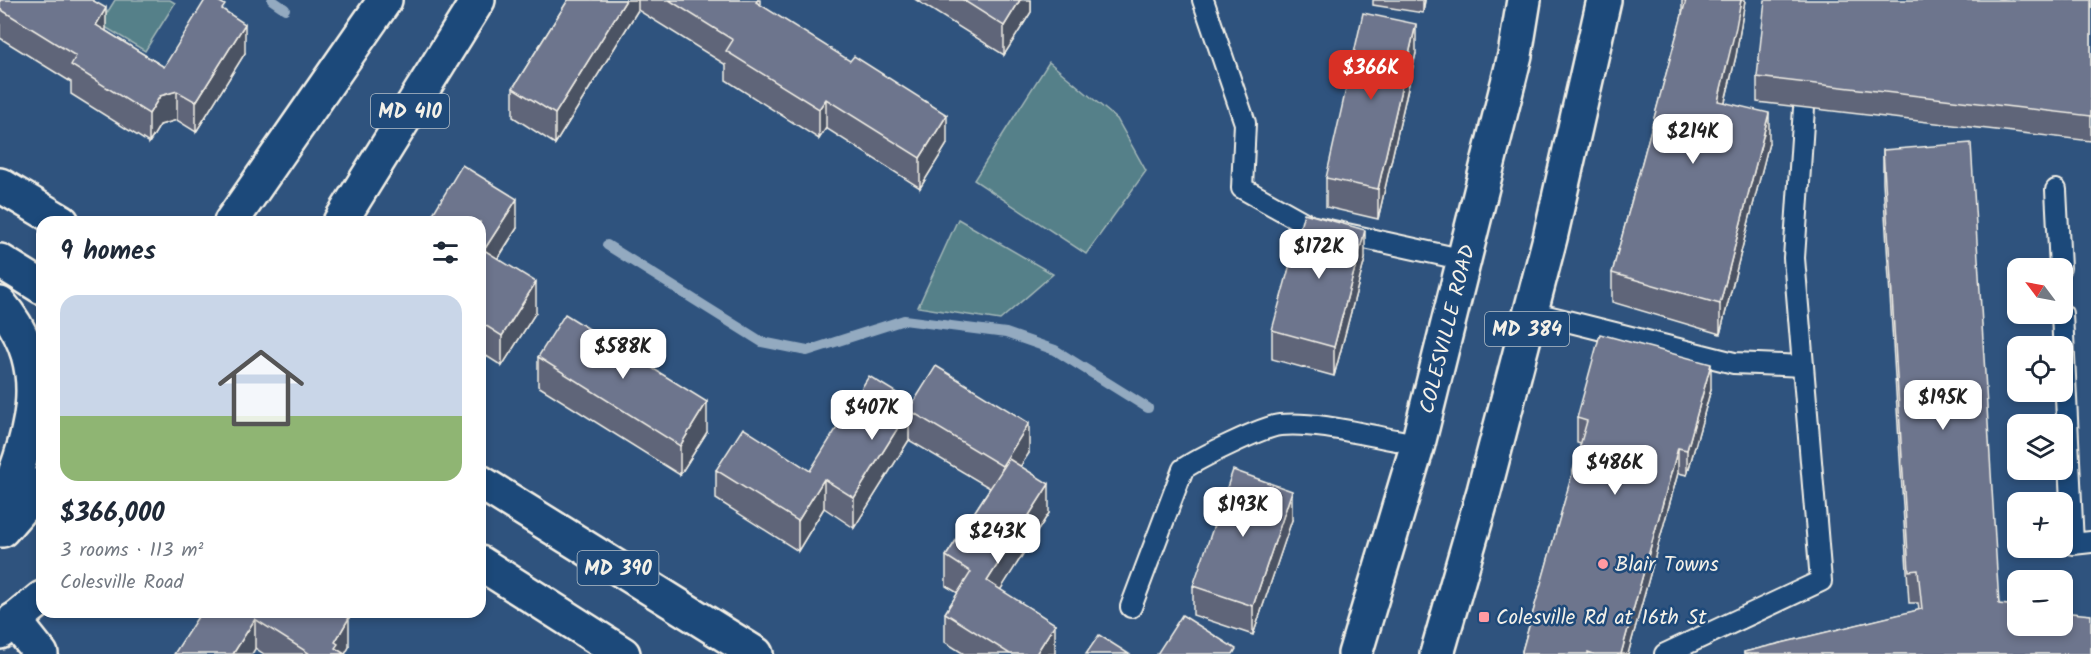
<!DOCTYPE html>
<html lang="en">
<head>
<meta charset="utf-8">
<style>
	:root { --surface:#fff; --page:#f2f2f3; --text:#1f2937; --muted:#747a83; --line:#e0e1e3; --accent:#d93025 }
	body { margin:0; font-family:Kalam,sans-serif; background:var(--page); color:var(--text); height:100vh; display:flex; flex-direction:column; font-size:22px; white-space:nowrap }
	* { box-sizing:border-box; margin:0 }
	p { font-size:20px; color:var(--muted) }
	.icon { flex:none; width:33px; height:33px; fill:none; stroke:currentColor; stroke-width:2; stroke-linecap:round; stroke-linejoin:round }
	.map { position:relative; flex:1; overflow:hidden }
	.sheet { position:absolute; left:36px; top:216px; width:450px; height:402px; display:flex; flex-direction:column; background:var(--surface); border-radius:18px; box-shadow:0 3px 9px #0003 }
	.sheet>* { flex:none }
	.needle { width:39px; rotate:302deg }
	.tools { position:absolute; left:2007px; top:258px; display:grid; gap:12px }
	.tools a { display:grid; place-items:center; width:66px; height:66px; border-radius:12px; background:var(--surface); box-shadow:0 3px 9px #0003; font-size:30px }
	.price { position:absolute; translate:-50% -51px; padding:0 14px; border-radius:12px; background:#fff; color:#222; font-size:20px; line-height:39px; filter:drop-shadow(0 2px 3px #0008) }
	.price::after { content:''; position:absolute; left:50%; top:36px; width:18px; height:14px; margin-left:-9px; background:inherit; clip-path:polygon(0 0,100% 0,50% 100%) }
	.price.selected { background:var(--accent); color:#fff }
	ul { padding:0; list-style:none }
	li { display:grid; align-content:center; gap:12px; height:318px; padding:0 24px }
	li+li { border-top:2px solid var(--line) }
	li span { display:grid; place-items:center; height:186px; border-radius:18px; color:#555 }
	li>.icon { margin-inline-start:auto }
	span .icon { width:108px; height:108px; fill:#fffc; stroke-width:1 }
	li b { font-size:26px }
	h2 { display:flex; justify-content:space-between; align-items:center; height:72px; padding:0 24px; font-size:26px }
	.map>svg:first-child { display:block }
	.green { fill:#548089; stroke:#a4b8b8; stroke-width:1.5 }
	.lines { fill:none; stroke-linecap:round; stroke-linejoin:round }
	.stream { stroke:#93aac0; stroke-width:10 }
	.lane-casing { stroke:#f4f1e8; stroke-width:24 }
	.street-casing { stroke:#f4f1e8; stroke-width:38 }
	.primary-casing { stroke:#f4f1e8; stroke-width:38 }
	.lane { stroke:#1f4a7a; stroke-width:20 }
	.street { stroke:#1f4a7a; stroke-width:33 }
	.primary { stroke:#1f4a7a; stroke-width:33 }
	.wall { fill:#5e6579; stroke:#f4f1e8; stroke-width:1.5 }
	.shaded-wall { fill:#4c5263; stroke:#f4f1e8; stroke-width:1.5 }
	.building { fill:#6d758d; stroke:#f4f1e8; stroke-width:1.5 }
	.poi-dot { fill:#ff9aa2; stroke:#1f4a7a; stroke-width:2 }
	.labels { text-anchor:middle; stroke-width:5; stroke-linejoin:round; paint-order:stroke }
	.shield { fill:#1f4a7a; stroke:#b4bfc7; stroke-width:1.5 }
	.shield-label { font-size:20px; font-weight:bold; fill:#f4f1e8 }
	.street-label { font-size:21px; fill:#f4f1e8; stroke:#1f4a7a }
	.poi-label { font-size:21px; fill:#f4f1e8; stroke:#1f4a7a; text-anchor:start }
</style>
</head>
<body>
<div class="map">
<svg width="2091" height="654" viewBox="0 0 2091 654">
	<rect width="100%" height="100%" fill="#2f537e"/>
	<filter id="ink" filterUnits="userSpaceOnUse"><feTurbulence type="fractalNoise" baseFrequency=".0167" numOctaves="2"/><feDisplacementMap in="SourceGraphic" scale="12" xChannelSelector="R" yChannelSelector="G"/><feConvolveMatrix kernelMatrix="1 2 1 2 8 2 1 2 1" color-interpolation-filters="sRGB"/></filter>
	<g filter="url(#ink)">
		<g class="green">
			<polygon points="115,0 170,0 175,3 145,51 100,24"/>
			<polygon points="1049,62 1117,119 1146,171 1086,254 974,180"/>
			<polygon points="958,219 1053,274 1000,320 918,307"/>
		</g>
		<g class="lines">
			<g class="stream">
				<polyline points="272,0 285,9"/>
				<polyline points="607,245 762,342 807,351 904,320 1006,333 1055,350 1148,408"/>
			</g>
			<g class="lane-casing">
				<g id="lane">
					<polyline points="1203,0 1245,123 1242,188 1310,226 1465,260"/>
					<polyline points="2056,190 2060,268"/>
					<polyline points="1531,312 1734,363 1803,366"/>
					<polyline points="2062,314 2073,544 2091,542"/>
					<path d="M1131,607l52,-138c16,-11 79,-42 97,-44 40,-4 97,13 138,19"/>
					<polyline points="1665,654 1821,581 1794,258 1804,108"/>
				</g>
			</g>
			<g class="street-casing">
				<polyline id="street" points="14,620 41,654"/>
			</g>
			<g class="primary-casing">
				<g id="primary">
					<polyline points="0,185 62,222"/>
					<polyline points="231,222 385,0"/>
					<polyline points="340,222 478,0"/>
					<polyline points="0,261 42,287"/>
					<path d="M0,304c57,67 29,137 0,208"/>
					<polyline points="480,482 756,654"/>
					<polyline points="2,530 42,484"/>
					<polyline points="480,563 623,654"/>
					<polyline points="0,632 42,598"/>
					<polyline points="1355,654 1418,444 1515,55 1524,0"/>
					<polyline points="1437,654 1484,491 1550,238 1604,0"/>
				</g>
			</g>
			<use href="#lane" class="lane"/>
			<use href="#street" class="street"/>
			<use href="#primary" class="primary"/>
		</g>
		<g class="wall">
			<polygon points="0,0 106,31 164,67 225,11 245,53 196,132 177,120 160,125 149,143 71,94 71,82 0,38"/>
			<polygon points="568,0 760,0 760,5 947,144 920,188 826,128 819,139 726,80 726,65 638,10 555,144 513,117 513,88"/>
			<polygon points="916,0 1031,0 1031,12 1004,55"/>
			<polygon points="1373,0 1425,0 1423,13 1373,5"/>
			<polygon points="1682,0 1745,0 1736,56 1725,102 1769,143 1720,334 1612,302 1612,273 1682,16"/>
			<polygon points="2091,0 2091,141 1757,102 1757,77"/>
			<polygon points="1416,53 1378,219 1326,207 1326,178"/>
			<polygon points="1883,150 1999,604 2091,654 1744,654 1744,652 1919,610 1918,603 1909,603 1883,182"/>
			<polygon points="480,222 517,228 498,259 536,312 502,366 480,352"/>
			<polygon points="1365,259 1334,376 1272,359 1272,330"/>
			<polygon points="538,357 707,432 680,475 538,386"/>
			<polygon points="1711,389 1687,475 1678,473 1628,654 1522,654 1522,651 1581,444 1577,443 1577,418"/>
			<polygon points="913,403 1029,453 1020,466 1049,513 1000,590 1055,654 964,654 945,642 945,613 958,593 946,586 946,556 990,488 909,440 854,528 824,508 798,551 716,499 716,470 810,471"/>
			<polygon points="1292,520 1253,635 1193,615 1193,586"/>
			<polygon points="201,612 340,612 349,647 345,654 264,654"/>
		</g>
		<g class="shaded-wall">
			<polygon points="626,0 638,0 638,10 555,144 555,114"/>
			<polygon points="1020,0 1031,0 1031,12 1004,55 1004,26"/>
			<polygon points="1423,0 1425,0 1423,13"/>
			<polygon points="1741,0 1745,0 1736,56 1718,130 1718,101"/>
			<polygon points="106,8 106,38 96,25"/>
			<polygon points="245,24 245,53 196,132 196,102"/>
			<polygon points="1416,24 1416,53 1378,219 1378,189"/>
			<polygon points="177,91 177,120 160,125 149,143 149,114 160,96"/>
			<polygon points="826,99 826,128 819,139 819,109"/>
			<polygon points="1769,113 1769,143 1720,334 1720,304"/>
			<polygon points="947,115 947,144 920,188 920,158"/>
			<polygon points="517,199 517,228 484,280 484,250"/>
			<polygon points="1365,230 1365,259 1334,376 1334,347"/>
			<polygon points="536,282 536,312 502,366 502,336"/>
			<polygon points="1711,364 1711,389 1687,475 1687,450"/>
			<polygon points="707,402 707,432 680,475 680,446"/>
			<polygon points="909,410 909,440 854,528 854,498"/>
			<polygon points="1029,423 1029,453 1002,495 1002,466"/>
			<polygon points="1678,448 1678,473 1628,654 1621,654"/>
			<polygon points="824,479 824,508 798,551 798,521"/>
			<polygon points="1049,484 1049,513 987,611 987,581"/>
			<polygon points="1292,491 1292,520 1253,635 1253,606"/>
			<polygon points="349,618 349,647 345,654 335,654 335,642"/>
			<polygon points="255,619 255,649 252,654 233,654"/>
			<polygon points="1055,624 1055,654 1036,654"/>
		</g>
		<g class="building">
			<polygon points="0,0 92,0 106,8 96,25 164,67 205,0 216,0 225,5 222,9 245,24 196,102 177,91 160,96 149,114 71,65 76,56 0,9"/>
			<polygon points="568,0 626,0 555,114 513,88"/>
			<polygon points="669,0 758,0 756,2 850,61 854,56 947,115 920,158 826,99 819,109 726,51 733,40"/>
			<polygon points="963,0 1020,0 1004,26"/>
			<polygon points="1685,0 1741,0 1736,27 1718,101 1769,113 1720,304 1612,273 1686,0"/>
			<polygon points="1765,0 2091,0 2091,116 1757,77"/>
			<polygon points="1363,13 1416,24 1378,189 1326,178"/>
			<polygon points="1971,143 1999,604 2018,606 2018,626 2062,626 2062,612 2091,615 2091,654 1744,654 1744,652 1922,609 1918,570 1909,571 1883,150"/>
			<polygon points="462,165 517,199 484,250 536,282 502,336 480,322 480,222 428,222"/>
			<polygon points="1304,213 1365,230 1334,347 1272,330"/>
			<polygon points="565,314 707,402 680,446 538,357"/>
			<polygon points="1600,334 1711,364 1687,450 1678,448 1621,654 1594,654 1588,652 1588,654 1523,654 1522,651 1587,421 1577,418"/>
			<polygon points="936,366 1029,423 1002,466 909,410 854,498 824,479 798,521 716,470 743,428 810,471 869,376 913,403"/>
			<polygon points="1009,459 1049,484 987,581 1055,624 1036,654 1010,654 945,613 971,572 946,556"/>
			<polygon points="1233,470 1292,491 1253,606 1193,586"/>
			<polygon points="201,612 340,612 349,618 335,642 338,644 335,648 345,654 310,654 255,619 233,654 174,654"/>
			<polygon points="1182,615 1236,649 1233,654 1157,654"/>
			<polygon points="1099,635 1129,654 1086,654"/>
		</g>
	</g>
	<g class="poi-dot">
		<circle cx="1603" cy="564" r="6"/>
		<rect x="1478" y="611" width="12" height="12" rx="3"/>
	</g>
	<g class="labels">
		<g class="shield">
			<rect x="371" y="94" width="78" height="34" rx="4.5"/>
			<rect x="1485" y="312" width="84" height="34" rx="4.5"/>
			<rect x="577.5" y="551" width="81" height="34" rx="4.5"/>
		</g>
		<g class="shield-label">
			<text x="410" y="118">MD 410</text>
			<text x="1527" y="336">MD 384</text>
			<text x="618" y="575">MD 390</text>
		</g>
		<g class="street-label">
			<text transform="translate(1447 329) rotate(-76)" y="7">COLESVILLE ROAD</text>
		</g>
		<g class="poi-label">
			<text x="1615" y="571">Blair Towns</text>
			<text x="1496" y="624">Colesville Rd at 16th St</text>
		</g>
	</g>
</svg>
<div class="tools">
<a><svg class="needle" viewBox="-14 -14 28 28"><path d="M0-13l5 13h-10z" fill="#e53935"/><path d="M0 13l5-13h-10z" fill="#747a83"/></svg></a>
<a><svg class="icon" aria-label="locate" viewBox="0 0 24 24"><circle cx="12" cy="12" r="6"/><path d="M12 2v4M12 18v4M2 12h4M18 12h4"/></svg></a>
<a><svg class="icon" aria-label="layers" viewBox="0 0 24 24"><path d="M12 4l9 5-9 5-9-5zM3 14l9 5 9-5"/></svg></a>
<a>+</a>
<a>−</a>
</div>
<b class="price selected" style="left:1371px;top:101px">$366K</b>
<b class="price" style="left:1693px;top:165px">$214K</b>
<b class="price" style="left:1319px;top:280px">$172K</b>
<b class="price" style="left:623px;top:380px">$588K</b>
<b class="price" style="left:1943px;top:431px">$195K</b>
<b class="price" style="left:872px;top:441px">$407K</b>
<b class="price" style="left:1615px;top:496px">$486K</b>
<b class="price" style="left:1243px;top:538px">$193K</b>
<b class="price" style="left:998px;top:565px">$243K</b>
<section class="sheet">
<h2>9 homes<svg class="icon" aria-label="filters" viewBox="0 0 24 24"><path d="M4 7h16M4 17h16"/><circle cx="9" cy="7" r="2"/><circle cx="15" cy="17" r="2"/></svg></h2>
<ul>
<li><span style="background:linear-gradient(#c9d6e8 65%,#8fb573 0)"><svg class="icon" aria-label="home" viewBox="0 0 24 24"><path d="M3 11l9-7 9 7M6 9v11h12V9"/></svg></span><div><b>$366,000</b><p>3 rooms · 113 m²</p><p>Colesville Road</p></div></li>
</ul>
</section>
</div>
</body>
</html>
